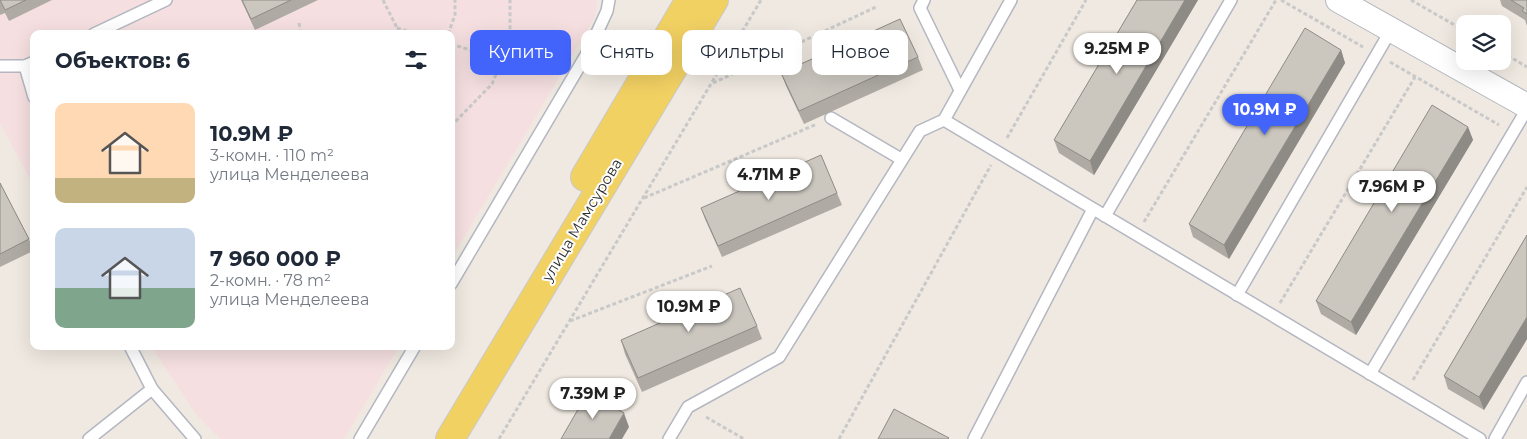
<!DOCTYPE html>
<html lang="ru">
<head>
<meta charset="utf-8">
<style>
	:root { --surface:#fff; --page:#f6f6f7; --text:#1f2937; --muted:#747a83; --accent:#4264fb }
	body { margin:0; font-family:Montserrat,sans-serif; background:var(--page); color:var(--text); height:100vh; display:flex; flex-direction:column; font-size:19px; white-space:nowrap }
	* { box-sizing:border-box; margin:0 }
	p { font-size:16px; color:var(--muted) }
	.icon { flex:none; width:28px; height:28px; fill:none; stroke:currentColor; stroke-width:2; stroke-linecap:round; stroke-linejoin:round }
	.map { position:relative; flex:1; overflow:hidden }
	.drawer { position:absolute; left:30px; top:30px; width:425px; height:320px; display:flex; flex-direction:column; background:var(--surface); border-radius:10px; box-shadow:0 5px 20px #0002 }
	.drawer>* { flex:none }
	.top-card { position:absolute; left:470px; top:30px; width:475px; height:45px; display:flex; gap:10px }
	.controls { position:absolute; left:1456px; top:15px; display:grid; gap:10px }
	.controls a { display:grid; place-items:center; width:55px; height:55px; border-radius:10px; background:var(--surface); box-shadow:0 5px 20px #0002; font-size:25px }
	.price { position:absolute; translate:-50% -42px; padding:0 11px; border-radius:18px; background:#fff; color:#222; font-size:16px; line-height:32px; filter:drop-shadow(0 1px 2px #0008) }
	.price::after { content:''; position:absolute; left:50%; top:30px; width:15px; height:11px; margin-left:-8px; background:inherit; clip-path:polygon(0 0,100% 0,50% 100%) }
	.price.active { background:var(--accent); color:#fff }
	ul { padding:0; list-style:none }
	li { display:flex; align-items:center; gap:15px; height:125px; padding:0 25px }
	li span { display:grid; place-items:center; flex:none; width:140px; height:100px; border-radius:10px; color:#555 }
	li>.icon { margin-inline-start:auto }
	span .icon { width:60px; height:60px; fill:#fffc; stroke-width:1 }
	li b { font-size:21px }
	h2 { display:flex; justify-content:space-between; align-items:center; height:60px; padding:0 25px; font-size:21px }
	.chip { padding:0 18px; border-radius:10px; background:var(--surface); box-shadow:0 5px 20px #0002; font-size:18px; line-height:45px }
	.chip.active { background:var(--accent); color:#fff }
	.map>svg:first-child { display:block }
	.medical { fill:#f5dfe0 }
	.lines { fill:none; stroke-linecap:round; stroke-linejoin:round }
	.lane-casing { stroke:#b4b7c1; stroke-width:14 }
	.street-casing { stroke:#b4b7c1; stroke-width:26 }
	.primary-casing { stroke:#c9c9c9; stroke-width:30 }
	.path { stroke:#c9c9c9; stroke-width:3; stroke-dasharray:4 2.5; stroke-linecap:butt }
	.lane { stroke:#fff; stroke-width:11 }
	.street { stroke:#fff; stroke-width:24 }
	.primary { stroke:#f2d163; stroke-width:28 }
	.wall { fill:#afaba4 }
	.shaded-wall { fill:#8e8b86 }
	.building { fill:#cbc7bf; stroke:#8e8b86 }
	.labels { text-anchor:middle; stroke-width:4; stroke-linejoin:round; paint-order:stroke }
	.street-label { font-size:15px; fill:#2e2e2e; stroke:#fff }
</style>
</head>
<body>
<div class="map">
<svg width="1527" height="439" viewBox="0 0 1527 439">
	<rect width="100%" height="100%" fill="#efe9e1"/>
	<g class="medical">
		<polygon points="0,0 597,0 595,17 451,259 451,34 34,34 34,187 0,123"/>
		<polygon points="151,346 399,346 344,439 221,439 198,417"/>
	</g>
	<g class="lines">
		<g class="lane-casing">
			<g id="lane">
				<polyline points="924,0 920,8 960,90"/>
				<polyline points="1011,0 944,120 1480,439"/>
				<polyline points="94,34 166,0"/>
				<polyline points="34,62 25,66 34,97"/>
				<polyline points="0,66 25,66"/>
				<polyline points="831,118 901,159"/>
				<polyline points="1105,216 1231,0"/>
				<polyline points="451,284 589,50 607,11 609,0"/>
				<polyline points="1237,295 1391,30"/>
				<polyline points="130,346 152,389 195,439"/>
				<polyline points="1370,374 1527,109"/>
				<polyline points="89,439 152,389"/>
				<polyline points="360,439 415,346"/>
				<polyline points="669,439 688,407 779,357 920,131 944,120"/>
				<polyline points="974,439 1093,209"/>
				<polyline points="1495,439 1527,382"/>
			</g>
		</g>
		<g class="street-casing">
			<polyline id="street" points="1338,0 1527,106"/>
		</g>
		<g class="primary-casing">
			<g id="primary">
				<polyline points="585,177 690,0"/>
				<polyline points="450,439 714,0"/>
			</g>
		</g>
		<g class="path">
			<polyline points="383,0 400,34"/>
			<polyline points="1281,0 1363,47"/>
			<polyline points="1411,0 1465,31"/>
			<polyline points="299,23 301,34"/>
			<polyline points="397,28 416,34"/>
			<polyline points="448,34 455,15 455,0"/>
			<polyline points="451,44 502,60"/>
			<polyline points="1502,52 1527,67"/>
			<polyline points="1390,62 1499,125"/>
			<polyline points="713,83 878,6"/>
			<polyline points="451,126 492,84 510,40 510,0"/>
			<polyline points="1007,138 1086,0"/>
			<polyline points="644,198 817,124"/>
			<polyline points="1144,222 1276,0"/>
			<polyline points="1280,303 1415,77"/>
			<polyline points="570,321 712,266"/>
			<polyline points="1413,380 1527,187"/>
			<polyline points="706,417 744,439"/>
			<polyline points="499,439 761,0"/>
			<polyline points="839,439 991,165"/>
		</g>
		<use href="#lane" class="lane"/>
		<use href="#street" class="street"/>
		<use href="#primary" class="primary"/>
	</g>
	<g class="wall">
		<polygon points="0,0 52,0 9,21 5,13 0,15"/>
		<polygon points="241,0 318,0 255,30"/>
		<polygon points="1137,0 1198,0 1094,175 1059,153 1054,140"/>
		<polygon points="1500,0 1527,0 1527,26 1525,20 1502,6"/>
		<polygon points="1341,50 1345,63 1229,259 1193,237 1189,224"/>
		<polygon points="918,57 923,70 804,124 786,86 781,73"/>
		<polygon points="1468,127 1473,140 1356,335 1321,314 1316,301"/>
		<polygon points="0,183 29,239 33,251 0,267"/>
		<polygon points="837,193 842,205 722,257 705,219 701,208"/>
		<polygon points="1527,235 1527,339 1484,410 1448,389 1444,376"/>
		<polygon points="757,326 762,339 642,392 625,354 621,340"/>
	</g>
	<g class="shaded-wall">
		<polygon points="1185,0 1198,0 1094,175 1090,161"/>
		<polygon points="1341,50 1345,63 1229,259 1224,245"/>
		<polygon points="1468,127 1473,140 1356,335 1351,322"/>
		<polygon points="1527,317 1527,339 1484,410 1479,397"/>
		<polygon points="624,413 629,427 622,439 609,439"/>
	</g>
	<g class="building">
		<polygon points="0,0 26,0 5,10"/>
		<polygon points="242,0 291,0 251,19"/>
		<polygon points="1137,0 1185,0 1090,161 1054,140"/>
		<polygon points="1511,0 1527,0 1527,14 1522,11 1524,8"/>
		<polygon points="900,19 918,57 799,111 781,73"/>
		<polygon points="1305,28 1341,50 1224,245 1189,224"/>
		<polygon points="1432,105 1468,127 1351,322 1316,301"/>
		<polygon points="821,155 837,193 718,246 701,208"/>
		<polygon points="0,183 29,239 0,254"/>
		<polygon points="1527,235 1527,317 1479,397 1444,376"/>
		<polygon points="740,288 757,326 638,378 621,340"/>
		<polygon points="588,392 624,413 609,439 561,439"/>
		<polygon points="894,409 949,438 948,439 878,439"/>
	</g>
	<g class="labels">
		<g class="street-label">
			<text transform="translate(582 220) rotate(-59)" y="5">улица Мамсурова</text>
		</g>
	</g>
</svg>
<div class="controls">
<a><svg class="icon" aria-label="layers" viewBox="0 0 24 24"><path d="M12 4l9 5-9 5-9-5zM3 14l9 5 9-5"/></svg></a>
</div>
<b class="price" style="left:1117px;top:75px">9.25M ₽</b>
<b class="price active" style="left:1265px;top:136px">10.9M ₽</b>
<b class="price" style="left:769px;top:201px">4.71M ₽</b>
<b class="price" style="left:1392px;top:213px">7.96M ₽</b>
<b class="price" style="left:689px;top:333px">10.9M ₽</b>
<b class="price" style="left:593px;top:420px">7.39M ₽</b>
<div class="top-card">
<a class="chip active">Купить</a>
<a class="chip">Снять</a>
<a class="chip">Фильтры</a>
<a class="chip">Новое</a>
</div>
<section class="drawer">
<h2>Объектов: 6<svg class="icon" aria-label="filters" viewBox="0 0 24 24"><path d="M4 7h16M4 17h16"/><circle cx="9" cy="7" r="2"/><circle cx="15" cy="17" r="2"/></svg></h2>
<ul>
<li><span style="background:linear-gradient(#ffd9b3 75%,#c2b280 0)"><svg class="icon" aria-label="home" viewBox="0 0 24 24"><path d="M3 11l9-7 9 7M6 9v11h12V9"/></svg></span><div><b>10.9M ₽</b><p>3-комн. · 110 m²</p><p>улица Менделеева</p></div></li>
<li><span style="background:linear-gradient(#c9d6e8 60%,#7fa58c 0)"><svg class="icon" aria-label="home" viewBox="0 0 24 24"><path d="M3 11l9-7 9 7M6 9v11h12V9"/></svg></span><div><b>7 960 000 ₽</b><p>2-комн. · 78 m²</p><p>улица Менделеева</p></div></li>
</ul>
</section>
</div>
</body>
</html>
